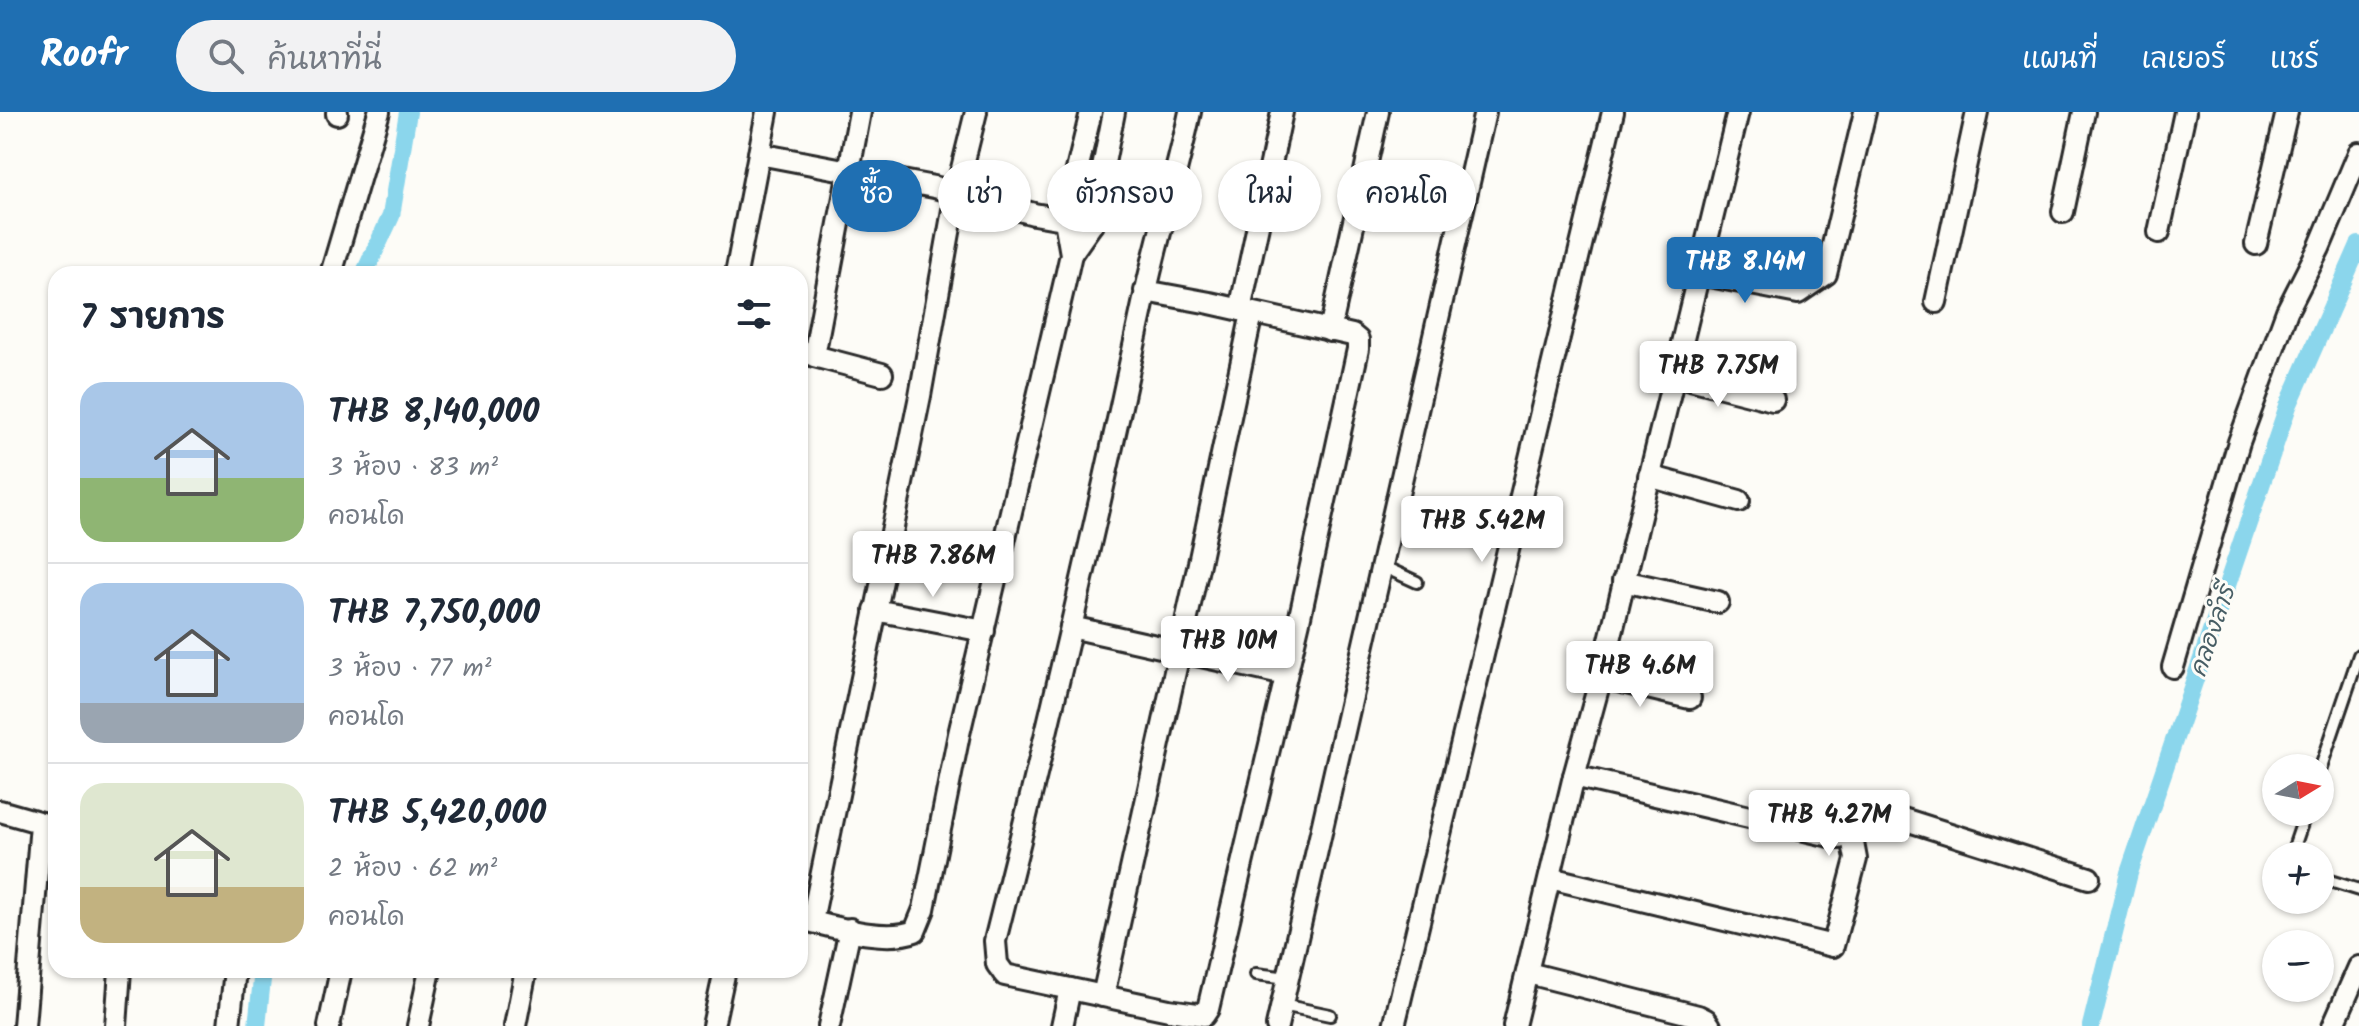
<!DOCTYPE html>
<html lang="th">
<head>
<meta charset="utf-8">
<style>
	:root { --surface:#fff; --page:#f2f2f3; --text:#1f2937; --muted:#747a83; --line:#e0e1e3; --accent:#1f6fb2 }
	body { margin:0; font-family:Kalam,"Playpen Sans Thai",sans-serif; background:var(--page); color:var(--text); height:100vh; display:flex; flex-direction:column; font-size:30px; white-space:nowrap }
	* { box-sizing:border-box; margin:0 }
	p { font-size:26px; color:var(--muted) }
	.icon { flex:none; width:44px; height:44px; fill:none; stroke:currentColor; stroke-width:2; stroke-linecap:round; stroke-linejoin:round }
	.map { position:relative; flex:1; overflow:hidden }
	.drawer { position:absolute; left:48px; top:154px; width:760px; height:712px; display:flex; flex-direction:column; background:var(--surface); border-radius:24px; box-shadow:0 2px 6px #0004 }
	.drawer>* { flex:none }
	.banner { position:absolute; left:832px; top:48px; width:760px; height:72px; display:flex; gap:16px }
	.needle { width:52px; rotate:80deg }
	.controls { position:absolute; left:2262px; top:642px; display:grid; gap:16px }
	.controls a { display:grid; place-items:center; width:72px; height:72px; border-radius:50%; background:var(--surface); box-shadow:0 2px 6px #0004; font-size:40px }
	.price { position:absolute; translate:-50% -68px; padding:0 18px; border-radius:8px; background:#fff; color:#222; font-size:26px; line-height:52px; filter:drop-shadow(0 2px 4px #0008) }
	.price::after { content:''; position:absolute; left:50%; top:48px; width:24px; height:18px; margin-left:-12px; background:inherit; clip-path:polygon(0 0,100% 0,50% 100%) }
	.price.active { background:var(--accent); color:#fff }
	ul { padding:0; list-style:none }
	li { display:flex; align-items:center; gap:24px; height:200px; padding:0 32px }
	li+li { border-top:2px solid var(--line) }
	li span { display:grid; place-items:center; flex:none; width:224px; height:160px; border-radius:24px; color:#555 }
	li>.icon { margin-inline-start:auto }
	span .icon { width:96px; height:96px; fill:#fffc; stroke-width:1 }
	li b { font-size:34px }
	h2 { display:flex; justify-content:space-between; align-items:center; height:96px; padding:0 32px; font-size:34px }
	.tag { padding:0 28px; border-radius:36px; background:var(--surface); box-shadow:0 2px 6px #0004; font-size:28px; line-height:72px }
	.tag.active { background:var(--accent); color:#fff }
	header { display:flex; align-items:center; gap:48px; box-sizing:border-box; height:112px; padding:0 40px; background:var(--accent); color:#fff }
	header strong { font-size:38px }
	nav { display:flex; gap:44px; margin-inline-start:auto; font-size:28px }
	.search { width:560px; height:72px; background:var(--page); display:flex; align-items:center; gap:20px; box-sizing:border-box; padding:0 28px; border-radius:44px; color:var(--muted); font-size:30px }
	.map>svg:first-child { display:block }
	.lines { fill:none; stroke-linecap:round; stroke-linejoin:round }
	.canal { stroke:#8bd6ec; stroke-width:18 }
	.service-casing { stroke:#2b2b2b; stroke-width:16 }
	.minor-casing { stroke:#2b2b2b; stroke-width:26 }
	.service { stroke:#fdfcf7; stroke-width:10 }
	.minor { stroke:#fdfcf7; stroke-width:20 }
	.labels { text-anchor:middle; stroke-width:6; stroke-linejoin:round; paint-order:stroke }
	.water-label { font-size:24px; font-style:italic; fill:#485e65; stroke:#fdfcf7 }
</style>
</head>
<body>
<header>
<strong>Roofr</strong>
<div class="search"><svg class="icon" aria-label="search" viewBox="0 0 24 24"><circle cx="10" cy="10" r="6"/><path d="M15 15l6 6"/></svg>ค้นหาที่นี่</div>
<nav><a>แผนที่</a><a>เลเยอร์</a><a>แชร์</a></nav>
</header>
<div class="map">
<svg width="2359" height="914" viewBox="0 0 2359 914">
	<rect width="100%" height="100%" fill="#fdfcf7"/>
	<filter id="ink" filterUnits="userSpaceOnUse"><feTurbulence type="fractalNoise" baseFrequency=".0125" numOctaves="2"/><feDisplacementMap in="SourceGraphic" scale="16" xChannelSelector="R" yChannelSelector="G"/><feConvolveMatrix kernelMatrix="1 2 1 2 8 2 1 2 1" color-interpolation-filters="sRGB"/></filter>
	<g filter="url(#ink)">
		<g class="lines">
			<g class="canal">
				<polyline points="364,162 391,104 408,0"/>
				<polyline points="257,914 263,858"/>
				<polyline points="2091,914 2129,761 2288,294 2359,133"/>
			</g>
			<g class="service-casing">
				<g id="service">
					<polyline points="1382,454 1417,470"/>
					<polyline points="2320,658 2359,543"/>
					<polyline points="2291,744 2306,700"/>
					<polyline points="2320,766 2359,778"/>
					<polyline points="1256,862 1288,866"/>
					<polyline points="1282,893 1330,903"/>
				</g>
			</g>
			<g class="minor-casing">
				<g id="minor">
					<polyline points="860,0 814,244 882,262"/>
					<polyline points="337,2 337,0"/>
					<polyline points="759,42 934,75 1034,102 1092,112"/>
					<polyline points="2063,100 2084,0"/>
					<polyline points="2159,120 2185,0"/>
					<polyline points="2256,132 2287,0"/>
					<polyline points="1071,142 1092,112 1114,0"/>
					<polyline points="331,162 379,0"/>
					<polyline points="736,162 767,0"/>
					<polyline points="1699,162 1798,181 1826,162 1865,0"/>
					<path d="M1145,179l65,12 142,32 6,5v9l-59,272 -91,388 -4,6 -35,-5 -164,-35 -8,-11 -2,-23c54,-214 104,-430 150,-646 13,-61 32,-121 45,-183"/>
					<polyline points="1936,190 1977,0"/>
					<polyline points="1240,198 1282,0"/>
					<polyline points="1330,219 1378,0"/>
					<polyline points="1674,263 1773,288"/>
					<polyline points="1649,364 1739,389"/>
					<polyline points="1623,469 1718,490"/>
					<polyline points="875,498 984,519"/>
					<polyline points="1071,515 1286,563"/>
					<polyline points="2173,555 2239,330 2287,199 2319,136 2359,41"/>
					<polyline points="1601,565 1690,586"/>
					<polyline points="1574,664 1839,726 1887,702 2089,766"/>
					<polyline points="0,699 56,715"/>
					<polyline points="1550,766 1833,834 1856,747 1851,720"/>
					<path d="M800,807c33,7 83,24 115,12l9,-22 35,-175 106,-453 6,-27 -6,-34 26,-108"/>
					<polyline points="812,809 920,284 956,81 976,0"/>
					<polyline points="1528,861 1698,904 1706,908 1710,914"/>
					<polyline points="1103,884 1198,456 1252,201"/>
					<polyline points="24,914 41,712"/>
					<polyline points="116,914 120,858"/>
					<polyline points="229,914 235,858"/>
					<polyline points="329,914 341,858"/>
					<polyline points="418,914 430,858"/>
					<polyline points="515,914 526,858"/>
					<polyline points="713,914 725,858"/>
					<polyline points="829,914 850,817"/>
					<polyline points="1062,914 1070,877"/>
					<polyline points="1277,914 1485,0"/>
					<polyline points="1394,914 1613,0"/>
					<polyline points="1514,914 1574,664 1601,565 1738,0"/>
					<polyline points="2333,914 2359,855"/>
				</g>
			</g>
			<use href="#service" class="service"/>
			<use href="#minor" class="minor"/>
		</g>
	</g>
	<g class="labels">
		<g class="water-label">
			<text transform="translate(2212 519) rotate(-71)" y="8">คลองลำรี</text>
		</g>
	</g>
</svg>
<div class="controls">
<a><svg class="needle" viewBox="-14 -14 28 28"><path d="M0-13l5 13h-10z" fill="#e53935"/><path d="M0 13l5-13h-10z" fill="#747a83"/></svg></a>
<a>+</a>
<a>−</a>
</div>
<b class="price active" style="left:1745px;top:193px">THB 8.14M</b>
<b class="price" style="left:1718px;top:297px">THB 7.75M</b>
<b class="price" style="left:1482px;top:452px">THB 5.42M</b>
<b class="price" style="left:933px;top:487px">THB 7.86M</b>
<b class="price" style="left:1228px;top:572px">THB 10M</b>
<b class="price" style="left:1640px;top:597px">THB 4.6M</b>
<b class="price" style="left:1829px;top:746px">THB 4.27M</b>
<div class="banner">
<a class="tag active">ซื้อ</a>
<a class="tag">เช่า</a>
<a class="tag">ตัวกรอง</a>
<a class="tag">ใหม่</a>
<a class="tag">คอนโด</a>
</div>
<section class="drawer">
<h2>7 รายการ<svg class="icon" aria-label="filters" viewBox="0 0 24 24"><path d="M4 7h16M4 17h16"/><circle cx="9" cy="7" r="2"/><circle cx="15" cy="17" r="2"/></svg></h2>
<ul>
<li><span style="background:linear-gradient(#a9c7e8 60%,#8fb573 0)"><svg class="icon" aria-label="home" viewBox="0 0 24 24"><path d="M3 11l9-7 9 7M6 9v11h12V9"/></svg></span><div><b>THB 8,140,000</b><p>3 ห้อง · 83 m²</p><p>คอนโด</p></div></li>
<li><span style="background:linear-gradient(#a9c7e8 75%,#9aa5b1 0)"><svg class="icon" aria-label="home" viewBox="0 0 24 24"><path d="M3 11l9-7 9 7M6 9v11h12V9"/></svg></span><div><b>THB 7,750,000</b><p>3 ห้อง · 77 m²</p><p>คอนโด</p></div></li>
<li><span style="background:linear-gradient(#dfe7d0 65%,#c2b280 0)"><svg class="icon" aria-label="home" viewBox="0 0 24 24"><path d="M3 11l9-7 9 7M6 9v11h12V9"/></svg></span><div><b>THB 5,420,000</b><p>2 ห้อง · 62 m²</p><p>คอนโด</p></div></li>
</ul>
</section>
</div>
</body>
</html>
